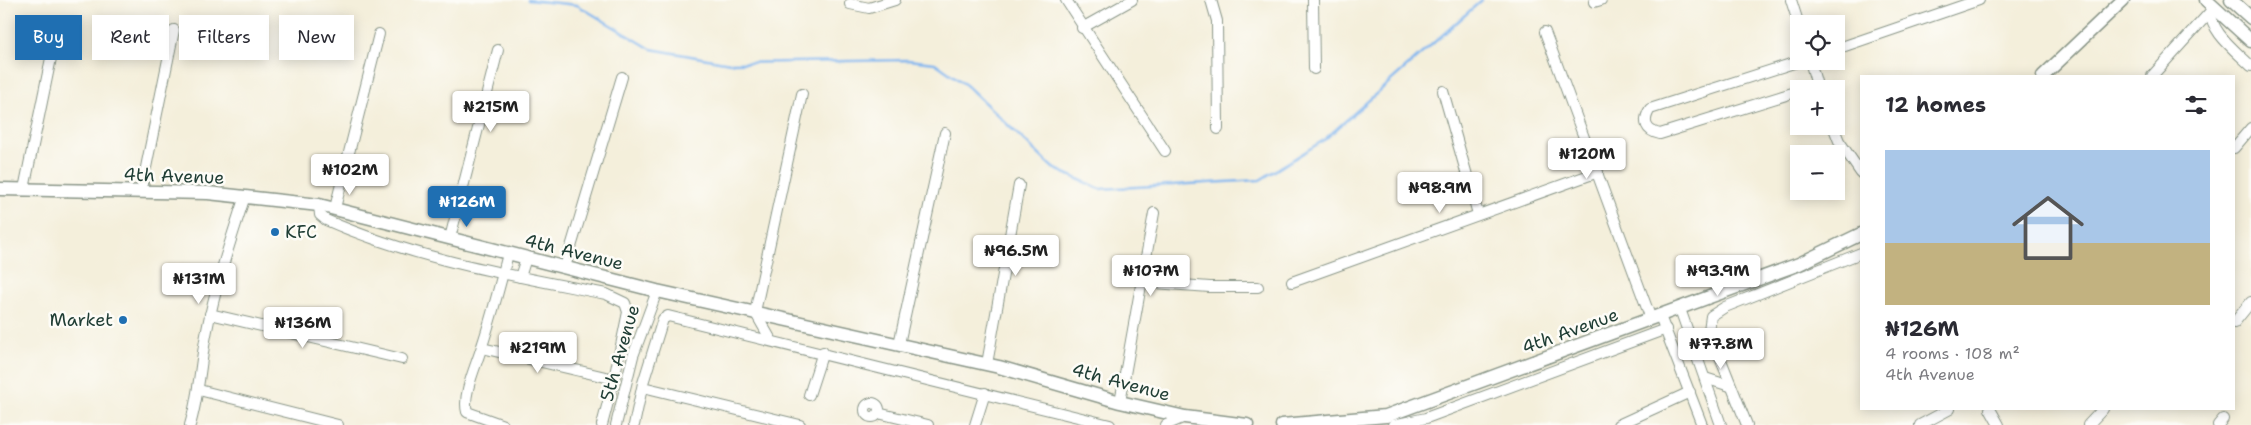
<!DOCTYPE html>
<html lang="en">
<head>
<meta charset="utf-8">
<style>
	:root { --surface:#fff; --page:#f7f7f7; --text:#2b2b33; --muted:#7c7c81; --line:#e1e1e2; --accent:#1f6fb2 }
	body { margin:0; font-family:"Shantell Sans",sans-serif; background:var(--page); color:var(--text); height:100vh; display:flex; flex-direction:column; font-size:19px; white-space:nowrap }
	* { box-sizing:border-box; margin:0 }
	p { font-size:16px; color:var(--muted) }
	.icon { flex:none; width:28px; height:28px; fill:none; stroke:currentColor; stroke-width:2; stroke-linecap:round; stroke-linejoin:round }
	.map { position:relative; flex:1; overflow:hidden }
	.drawer { position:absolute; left:1860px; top:75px; width:375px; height:335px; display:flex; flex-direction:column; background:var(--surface); border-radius:0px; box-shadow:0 2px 12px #0003 }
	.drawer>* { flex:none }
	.top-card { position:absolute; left:15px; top:15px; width:475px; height:45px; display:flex; gap:10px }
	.tools { position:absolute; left:1790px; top:15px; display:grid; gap:10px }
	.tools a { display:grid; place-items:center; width:55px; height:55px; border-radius:0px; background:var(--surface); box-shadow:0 2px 12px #0003; font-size:25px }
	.price { position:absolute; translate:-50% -42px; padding:0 11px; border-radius:5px; background:#fff; color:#222; font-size:16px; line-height:32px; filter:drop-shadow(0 1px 2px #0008) }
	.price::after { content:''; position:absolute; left:50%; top:30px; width:15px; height:11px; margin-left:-8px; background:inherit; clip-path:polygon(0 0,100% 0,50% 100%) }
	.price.current { background:var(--accent); color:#fff }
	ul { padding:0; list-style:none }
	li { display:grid; align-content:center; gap:10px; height:265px; padding:0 25px }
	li+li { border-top:1px solid var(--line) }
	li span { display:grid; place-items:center; height:155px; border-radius:0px; color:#555 }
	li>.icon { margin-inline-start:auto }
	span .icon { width:90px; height:90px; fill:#fffc; stroke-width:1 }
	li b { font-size:21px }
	h2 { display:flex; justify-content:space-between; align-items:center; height:60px; padding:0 25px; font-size:21px }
	.tag { padding:0 18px; border-radius:0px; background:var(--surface); box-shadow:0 2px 12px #0003; font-size:18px; line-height:45px }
	.tag.current { background:var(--accent); color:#fff }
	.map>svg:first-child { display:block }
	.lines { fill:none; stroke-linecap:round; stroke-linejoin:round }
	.stream { stroke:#81b6ef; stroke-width:2.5 }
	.minor-casing { stroke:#8a9688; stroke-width:12 }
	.major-casing { stroke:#8a9688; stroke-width:15 }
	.minor { stroke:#fff; stroke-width:10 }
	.major { stroke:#fff; stroke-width:12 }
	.poi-dot { fill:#1f6fb2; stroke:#fdfcf7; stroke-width:2 }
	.labels { text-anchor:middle; stroke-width:5; stroke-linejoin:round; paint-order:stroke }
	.street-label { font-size:18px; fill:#1f3d34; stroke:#fdfcf7 }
	.poi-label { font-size:18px; fill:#1f3d34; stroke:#fdfcf7; text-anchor:start }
</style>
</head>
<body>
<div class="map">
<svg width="2251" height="425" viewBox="0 0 2251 425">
	<rect width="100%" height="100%" fill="#fdfcf7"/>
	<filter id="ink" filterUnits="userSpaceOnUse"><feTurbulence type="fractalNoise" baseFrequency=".02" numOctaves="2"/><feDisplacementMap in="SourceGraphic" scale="10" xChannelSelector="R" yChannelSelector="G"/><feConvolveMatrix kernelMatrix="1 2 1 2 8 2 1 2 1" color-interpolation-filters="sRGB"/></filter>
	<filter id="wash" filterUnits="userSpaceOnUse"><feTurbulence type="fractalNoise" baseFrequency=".0096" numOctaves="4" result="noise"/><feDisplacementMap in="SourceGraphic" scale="20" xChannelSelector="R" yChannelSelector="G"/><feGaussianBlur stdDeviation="1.12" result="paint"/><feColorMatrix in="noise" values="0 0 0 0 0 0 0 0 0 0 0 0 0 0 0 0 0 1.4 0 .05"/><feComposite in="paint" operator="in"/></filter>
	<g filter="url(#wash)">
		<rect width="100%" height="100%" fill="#f4efdb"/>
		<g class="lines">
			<polyline class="stream" points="528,0 577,5 651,49 730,63 908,60 935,63 966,85 1053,168 1100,189 1260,180 1324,140 1482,0"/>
		</g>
	</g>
	<g filter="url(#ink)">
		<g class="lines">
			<g class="minor-casing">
				<g id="minor">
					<polyline points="1066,0 1165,151"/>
					<polyline points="1211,0 1217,21 1218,129"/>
					<polyline points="1313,0 1314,69"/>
					<polyline points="1791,0 1799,25"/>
					<polyline points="1594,2 1601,0"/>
					<polyline points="850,4 869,8 895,0"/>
					<path d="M2211,7c-4,23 25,44 40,59"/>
					<polyline points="1082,28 1132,0"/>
					<polyline points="1545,32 1651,319"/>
					<polyline points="1836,49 1979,0"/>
					<polyline points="1810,61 1818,89"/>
					<polyline points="2152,76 2210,12"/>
					<polyline points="1807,89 1817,86"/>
					<polyline points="1443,91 1478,214"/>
					<path d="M1799,91l-139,43c-14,-3 -18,-12 -10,-25l150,-48"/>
					<polyline points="1833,126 1839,141 1861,173"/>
					<polyline points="2234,148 2251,128"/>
					<polyline points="24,189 57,29"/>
					<polyline points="141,192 174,30"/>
					<path d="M319,205l1,10 6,5c88,39 185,55 280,74l19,9 3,9 -14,67 -12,46"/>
					<polyline points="335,208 379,34"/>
					<polyline points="450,238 498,50"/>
					<polyline points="565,267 622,77"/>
					<polyline points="520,277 526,258"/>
					<polyline points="1140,282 1210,287 1258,287"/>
					<polyline points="1292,282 1598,172"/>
					<polyline points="1680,309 1721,425"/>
					<polyline points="210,314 402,359"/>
					<polyline points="1660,316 1702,425"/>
					<polyline points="2234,323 2251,302"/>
					<polyline points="771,340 755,312 802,94"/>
					<polyline points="899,344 945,133"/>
					<polyline points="482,348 614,379"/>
					<polyline points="987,364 1019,185"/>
					<polyline points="1705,378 1730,386"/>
					<polyline points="643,387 800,425"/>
					<polyline points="199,390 338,425"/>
					<polyline points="809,395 823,352"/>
					<polyline points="1120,402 1154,213"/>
					<circle cx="872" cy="410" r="7"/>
					<polyline points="1990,409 1999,425"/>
					<polyline points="878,413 928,425"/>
					<path d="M190,425c9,-30 10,-60 16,-90 9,-48 24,-93 39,-139"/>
					<path d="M503,425l-36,-13c-5,-18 10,-48 15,-66 10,-30 18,-62 26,-92"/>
					<polyline points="616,425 633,356 657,291"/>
					<polyline points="634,425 643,383 663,319 668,316 1110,425"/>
					<polyline points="975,425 985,393"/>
					<polyline points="1166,425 1185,417"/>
					<polyline points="1393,425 1426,418 1666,329"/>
					<polyline points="1618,425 1690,392"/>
					<polyline points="1747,425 1709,330 1711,316 1725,307 1861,253"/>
					<polyline points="1920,425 1950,409"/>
					<polyline points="2088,425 2103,409"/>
					<polyline points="2218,425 2223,419"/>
				</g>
			</g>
			<g class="major-casing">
				<g id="major">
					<polyline points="2206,0 2251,41"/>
					<polyline points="2231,0 2251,18"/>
					<polyline points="2043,76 2123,0"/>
					<polyline points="0,189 208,193 319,205 657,291 999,367 1120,402 1185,417 1247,425"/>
					<polyline points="1282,425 1386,416 1799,264 1861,234"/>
				</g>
			</g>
			<use href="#minor" class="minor"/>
			<use href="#major" class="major"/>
		</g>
	</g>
	<g class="poi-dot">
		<circle cx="275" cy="232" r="5"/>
		<circle cx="123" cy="320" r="5"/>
	</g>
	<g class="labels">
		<g class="street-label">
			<text transform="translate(174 176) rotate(2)" y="6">4th Avenue</text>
			<text transform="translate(574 252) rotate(14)" y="6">4th Avenue</text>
			<text transform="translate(1570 331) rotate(-20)" y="6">4th Avenue</text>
			<text transform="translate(620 353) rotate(-74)" y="6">5th Avenue</text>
			<text transform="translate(1121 382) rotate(15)" y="6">4th Avenue</text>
		</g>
		<g class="poi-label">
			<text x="285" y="238">KFC</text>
			<text x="113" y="326" text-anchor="end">Market</text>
		</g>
	</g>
</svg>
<div class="tools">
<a><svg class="icon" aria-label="locate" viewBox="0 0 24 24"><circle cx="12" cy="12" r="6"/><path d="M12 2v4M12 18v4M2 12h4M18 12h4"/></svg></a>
<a>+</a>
<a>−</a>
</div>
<b class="price" style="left:491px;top:133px">₦215M</b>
<b class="price" style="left:1587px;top:180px">₦120M</b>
<b class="price" style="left:350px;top:196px">₦102M</b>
<b class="price" style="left:1440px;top:214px">₦98.9M</b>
<b class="price current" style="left:467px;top:228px">₦126M</b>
<b class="price" style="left:1016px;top:277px">₦96.5M</b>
<b class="price" style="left:1151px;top:297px">₦107M</b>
<b class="price" style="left:1718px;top:297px">₦93.9M</b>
<b class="price" style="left:199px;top:305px">₦131M</b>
<b class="price" style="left:303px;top:349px">₦136M</b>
<b class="price" style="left:1721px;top:370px">₦77.8M</b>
<b class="price" style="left:538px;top:374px">₦219M</b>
<div class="top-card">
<a class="tag current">Buy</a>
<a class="tag">Rent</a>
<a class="tag">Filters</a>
<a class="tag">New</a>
</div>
<section class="drawer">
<h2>12 homes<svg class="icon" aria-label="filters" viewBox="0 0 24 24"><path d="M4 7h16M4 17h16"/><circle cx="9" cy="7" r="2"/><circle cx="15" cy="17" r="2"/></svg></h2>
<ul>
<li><span style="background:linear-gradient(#a9c7e8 60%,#c2b280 0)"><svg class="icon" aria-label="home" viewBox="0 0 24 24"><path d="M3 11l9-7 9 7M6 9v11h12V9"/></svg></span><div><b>₦126M</b><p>4 rooms · 108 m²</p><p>4th Avenue</p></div></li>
</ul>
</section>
</div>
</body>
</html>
